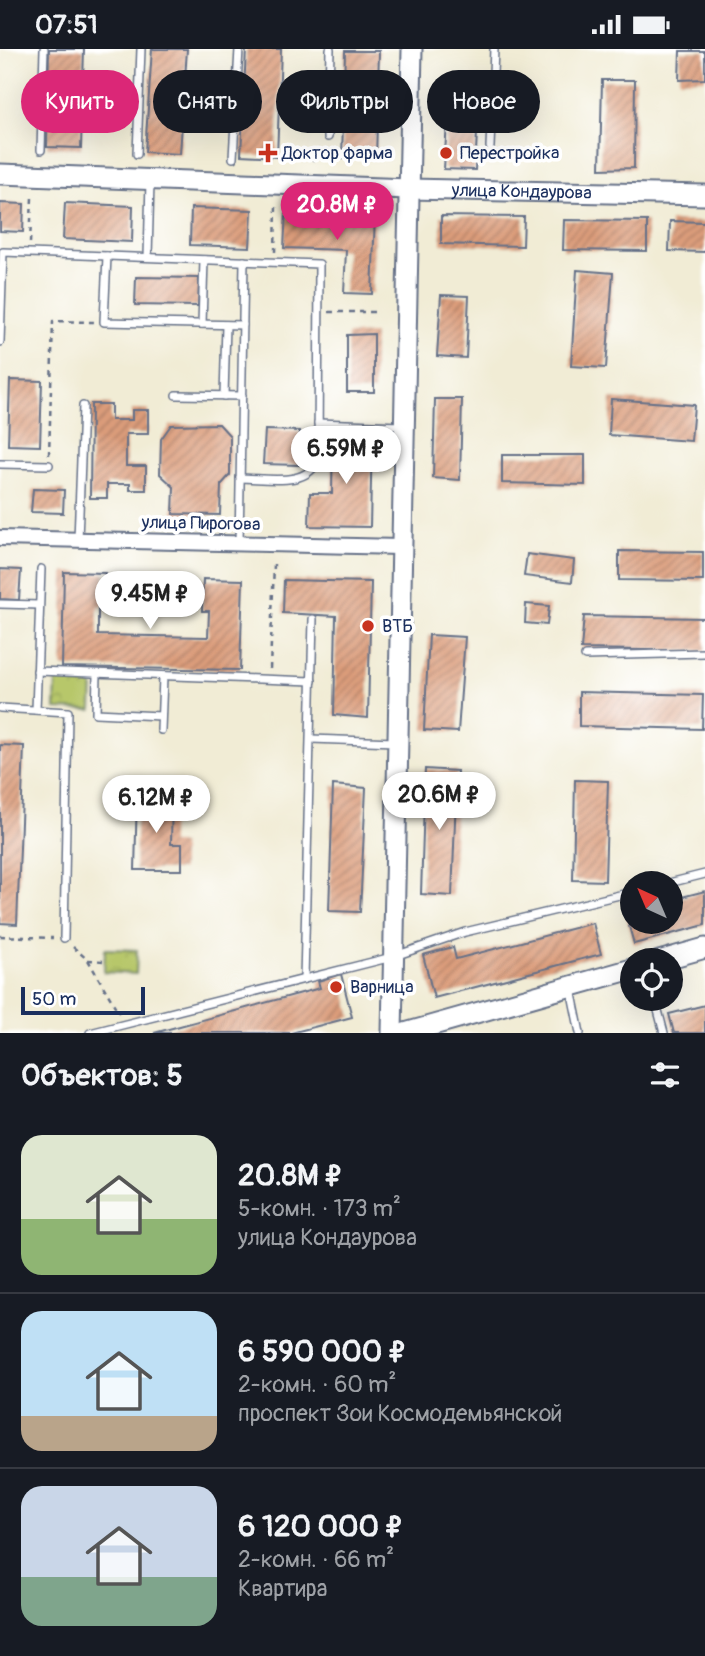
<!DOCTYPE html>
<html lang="ru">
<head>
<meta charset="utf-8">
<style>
	:root { --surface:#171b24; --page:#20242c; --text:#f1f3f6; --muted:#9ea1a6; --line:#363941; --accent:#db2777 }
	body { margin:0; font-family:Pangolin,sans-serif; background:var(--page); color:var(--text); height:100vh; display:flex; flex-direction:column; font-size:26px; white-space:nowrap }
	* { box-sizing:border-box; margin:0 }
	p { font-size:23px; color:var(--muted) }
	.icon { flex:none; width:38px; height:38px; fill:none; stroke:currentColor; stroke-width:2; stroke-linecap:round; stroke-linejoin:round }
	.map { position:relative; height:984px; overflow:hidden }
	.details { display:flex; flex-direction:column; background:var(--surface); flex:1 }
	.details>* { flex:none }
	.banner { position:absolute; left:21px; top:21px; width:663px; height:63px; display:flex; gap:14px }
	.needle { width:46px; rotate:316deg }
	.fabs { position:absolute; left:620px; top:822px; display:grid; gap:14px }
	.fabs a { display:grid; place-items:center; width:63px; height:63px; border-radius:50%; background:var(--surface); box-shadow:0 7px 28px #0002; font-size:35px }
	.scale { position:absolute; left:21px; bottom:18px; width:124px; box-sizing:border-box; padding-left:7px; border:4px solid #1b2f5e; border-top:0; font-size:19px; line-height:24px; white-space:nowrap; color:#1b2f5e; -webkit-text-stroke:5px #fff; paint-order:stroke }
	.price { position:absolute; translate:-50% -60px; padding:0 16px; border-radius:24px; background:#fff; color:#222; font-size:23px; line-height:46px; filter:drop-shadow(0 2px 4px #0008) }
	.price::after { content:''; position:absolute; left:50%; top:42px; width:21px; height:16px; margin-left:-10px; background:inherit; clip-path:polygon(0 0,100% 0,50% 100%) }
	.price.selected { background:var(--accent); color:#fff }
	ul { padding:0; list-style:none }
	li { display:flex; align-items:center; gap:21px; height:175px; padding:0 21px }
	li+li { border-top:2px solid var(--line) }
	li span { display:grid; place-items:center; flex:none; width:196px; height:140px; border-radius:21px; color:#555 }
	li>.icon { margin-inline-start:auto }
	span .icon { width:84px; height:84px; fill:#fffc; stroke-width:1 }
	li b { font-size:30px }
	h2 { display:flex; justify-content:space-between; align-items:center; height:84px; padding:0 21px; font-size:30px }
	.pill { padding:0 24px; border-radius:32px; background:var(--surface); box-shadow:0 7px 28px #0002; font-size:24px; line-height:63px }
	.pill.selected { background:var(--accent); color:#fff }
	.status { display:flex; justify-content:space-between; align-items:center; height:49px; padding:0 35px; background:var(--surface); direction:ltr }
	.status svg { height:19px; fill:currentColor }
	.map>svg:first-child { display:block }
	.park { fill:url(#park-crowns); stroke:#697b64; stroke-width:2 }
	.building { fill:url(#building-hatch) }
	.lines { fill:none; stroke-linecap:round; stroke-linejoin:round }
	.lane-casing { stroke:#667188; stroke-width:10 }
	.street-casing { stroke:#667188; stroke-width:18 }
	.secondary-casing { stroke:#667188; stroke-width:23 }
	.path { stroke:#667188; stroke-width:2.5; stroke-dasharray:5 5; stroke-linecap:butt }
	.lane { stroke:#fff; stroke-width:7 }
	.street { stroke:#fff; stroke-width:14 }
	.secondary { stroke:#fff; stroke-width:19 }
	.poi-dot { fill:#c8321e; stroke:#fff; stroke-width:2.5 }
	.labels { text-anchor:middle; stroke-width:7; stroke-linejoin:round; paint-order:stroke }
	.poi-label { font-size:18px; fill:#1b2f5e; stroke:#fff; text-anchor:start }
	.street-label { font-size:18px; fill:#1b2f5e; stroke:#fff }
</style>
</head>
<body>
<div class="status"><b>07:51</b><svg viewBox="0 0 49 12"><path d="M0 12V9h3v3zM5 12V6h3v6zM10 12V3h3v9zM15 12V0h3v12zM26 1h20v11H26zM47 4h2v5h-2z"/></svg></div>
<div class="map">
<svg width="705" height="984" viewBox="0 0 705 984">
	<defs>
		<pattern id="park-crowns" width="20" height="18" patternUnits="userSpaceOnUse" patternTransform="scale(1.75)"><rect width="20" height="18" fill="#b7c76a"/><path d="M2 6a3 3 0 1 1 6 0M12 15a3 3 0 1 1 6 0" fill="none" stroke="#9dab5e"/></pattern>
		<pattern id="building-hatch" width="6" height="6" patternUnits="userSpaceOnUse" patternTransform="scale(1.75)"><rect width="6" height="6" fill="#db9c7a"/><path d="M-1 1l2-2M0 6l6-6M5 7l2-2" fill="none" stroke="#b18067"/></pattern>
	</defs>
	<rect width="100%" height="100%" fill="#fff"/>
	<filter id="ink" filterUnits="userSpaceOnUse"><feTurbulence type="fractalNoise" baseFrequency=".0143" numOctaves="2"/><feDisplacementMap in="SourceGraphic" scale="14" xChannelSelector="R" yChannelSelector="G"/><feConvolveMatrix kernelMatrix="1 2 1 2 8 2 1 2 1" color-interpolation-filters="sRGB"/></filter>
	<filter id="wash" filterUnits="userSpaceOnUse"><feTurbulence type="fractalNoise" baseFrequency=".00686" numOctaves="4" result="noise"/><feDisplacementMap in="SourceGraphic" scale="28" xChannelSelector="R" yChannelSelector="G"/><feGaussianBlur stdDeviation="1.57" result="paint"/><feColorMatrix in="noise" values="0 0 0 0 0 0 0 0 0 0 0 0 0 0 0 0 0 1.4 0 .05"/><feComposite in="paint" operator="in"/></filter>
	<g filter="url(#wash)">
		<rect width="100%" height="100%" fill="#f1ecd5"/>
		<g class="park">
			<polygon points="56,627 93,629 92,661 55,660"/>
			<polygon points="105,900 137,901 136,925 104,923"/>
		</g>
		<g id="blocks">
			<g class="building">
				<polygon points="49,0 84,0 81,99 47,98"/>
				<polygon points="152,0 187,0 180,105 145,103"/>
				<polygon points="246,0 281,0 277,108 241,106"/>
				<polygon points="345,2 379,2 376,110 342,109"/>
				<polygon points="680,2 705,2 705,30 679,31"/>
				<polygon points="450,27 480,28 475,121 444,120"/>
				<polygon points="602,31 635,31 634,119 600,120"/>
				<polygon points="0,154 24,155 23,183 0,182"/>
				<polygon points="65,154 133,157 132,193 63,190"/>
				<polygon points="191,159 252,161 250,198 190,196"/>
				<polygon points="286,162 375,165 372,245 344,244 346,201 284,199"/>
				<polygon points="441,167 524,168 523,197 441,195"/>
				<polygon points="564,171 647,172 647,202 563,201"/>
				<polygon points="670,172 705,173 705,203 669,202"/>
				<polygon points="577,221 613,224 606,319 571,317"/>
				<polygon points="136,228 199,229 198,257 135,256"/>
				<polygon points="441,246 469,247 466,309 437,307"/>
				<polygon points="374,285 374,343 347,343 347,286"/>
				<polygon points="10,331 42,332 40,397 8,396"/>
				<polygon points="435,350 462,350 460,431 433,429"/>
				<polygon points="611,350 694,356 691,392 609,386"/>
				<polygon points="91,355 111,355 111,371 132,371 132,361 148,361 148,385 126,385 126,417 146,417 146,441 130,441 130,435 107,435 107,449 90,449"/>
				<polygon points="219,375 230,387 230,426 221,436 220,466 173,465 174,438 160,425 161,390 171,376"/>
				<polygon points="265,381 300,382 299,416 263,415"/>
				<polygon points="333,386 372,386 370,478 309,477 310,444 332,444"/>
				<polygon points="502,406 585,406 585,436 502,434"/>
				<polygon points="33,440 64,441 63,464 31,463"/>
				<polygon points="619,502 703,503 703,532 619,531"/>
				<polygon points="527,505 574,511 572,533 524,527"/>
				<polygon points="0,520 21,521 19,551 0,550"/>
				<polygon points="64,523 105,524 103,557 98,557 98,586 208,588 209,562 202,562 203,530 243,531 240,621 62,618"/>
				<polygon points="284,531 371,533 368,669 334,666 336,567 283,564"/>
				<polygon points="526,555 549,557 547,576 525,574"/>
				<polygon points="584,567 705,569 705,602 581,600"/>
				<polygon points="429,586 465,588 458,683 424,681"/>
				<polygon points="579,643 703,646 702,680 579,677"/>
				<polygon points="0,696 24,697 17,875 0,874"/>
				<polygon points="425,720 457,722 452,847 421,845"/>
				<polygon points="575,731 608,732 605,832 573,831"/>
				<polygon points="333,736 366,739 360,863 329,862"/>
				<polygon points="137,746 172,747 171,795 182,795 182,821 135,821"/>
				<polygon points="705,842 705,876 634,895 625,863 632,861 632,873 670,873 670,851"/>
				<polygon points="593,874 601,905 434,949 423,906 453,898 456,910"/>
				<polygon points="341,925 352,968 291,984 154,984 320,939 318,932"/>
				<polygon points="705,956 705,984 674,984 669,965"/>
			</g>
		</g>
	</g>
	<g filter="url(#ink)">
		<use href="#blocks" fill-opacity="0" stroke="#667188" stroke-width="2"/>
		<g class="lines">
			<g class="lane-casing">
				<g id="lane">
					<polyline points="328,88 330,0"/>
					<polyline points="490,98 494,0"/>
					<polyline points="41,101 44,0"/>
					<polyline points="137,105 141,0"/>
					<polyline points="233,109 239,0"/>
					<polyline points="107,207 104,273 243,276"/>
					<polyline points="148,208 150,132"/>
					<polyline points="202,275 204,211"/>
					<path d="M0,293l3,-90 316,12 -1,195c-10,29 -52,19 -78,19"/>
					<polyline points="176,346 242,347"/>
					<polyline points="224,347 226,276"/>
					<polyline points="318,374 401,377"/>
					<polyline points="0,415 49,416"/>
					<polyline points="78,491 83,357"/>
					<polyline points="239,494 244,212"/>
					<polyline points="0,555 39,556"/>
					<polyline points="585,607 705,604"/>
					<polyline points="37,622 312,632"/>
					<polyline points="97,626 96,664 161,667"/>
					<polyline points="0,659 68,663 64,889"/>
					<polyline points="36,661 41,520"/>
					<polyline points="161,681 163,628"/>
					<polyline points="311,690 395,693"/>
					<polyline points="665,835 705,825"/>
					<polyline points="304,930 313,570"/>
					<polyline points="571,940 580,984"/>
					<polyline points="655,950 664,984"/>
					<polyline points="90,984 392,908 465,883 632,843"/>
				</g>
			</g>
			<g class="street-casing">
				<polyline id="street" points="0,489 400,498"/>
			</g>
			<g class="secondary-casing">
				<g id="secondary">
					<path id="s1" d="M0,125l409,15 296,6"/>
					<polyline points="659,912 705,899"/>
					<polyline points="392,984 412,0"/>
					<polyline points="405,984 632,920"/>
				</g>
			</g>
			<g class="path">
				<polyline points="312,112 322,96"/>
				<polyline points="30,194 32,148"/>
				<polyline points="275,203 276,157"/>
				<polyline points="329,263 378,263"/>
				<polyline points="49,406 53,272 94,273"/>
				<polyline points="270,620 274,515"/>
				<polyline points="0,887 53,889"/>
				<polyline points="73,898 88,911 119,964"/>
				<polyline points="88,911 104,912"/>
			</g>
			<use href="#lane" class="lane"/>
			<use href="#street" class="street"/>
			<use href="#secondary" class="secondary"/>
		</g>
	</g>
	<g class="poi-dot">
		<path d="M264.5 93.5h7v7h7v7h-7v7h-7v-7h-7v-7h7z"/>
		<circle cx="446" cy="104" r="7"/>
		<circle cx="368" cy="577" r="7"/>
		<circle cx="336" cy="938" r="7"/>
	</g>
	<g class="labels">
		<g class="poi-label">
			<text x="282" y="110">Доктор фарма</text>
			<text x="460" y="110">Перестройка</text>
			<text x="382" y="583">ВТБ</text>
			<text x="350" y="944">Варница</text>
		</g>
		<g class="street-label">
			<text dy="6" stroke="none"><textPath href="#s1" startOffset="522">улица Кондаурова</textPath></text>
			<text transform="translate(201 474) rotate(1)" y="6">улица Пирогова</text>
		</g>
	</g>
</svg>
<div class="fabs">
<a><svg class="needle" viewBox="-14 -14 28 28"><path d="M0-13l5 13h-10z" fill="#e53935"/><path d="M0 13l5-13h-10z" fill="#9ea1a6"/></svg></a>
<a><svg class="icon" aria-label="locate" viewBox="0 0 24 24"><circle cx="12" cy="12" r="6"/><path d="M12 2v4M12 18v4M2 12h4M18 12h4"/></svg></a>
</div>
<div class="scale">50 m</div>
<b class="price selected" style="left:337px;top:193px">20.8M ₽</b>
<b class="price" style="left:346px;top:437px">6.59M ₽</b>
<b class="price" style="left:150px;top:582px">9.45M ₽</b>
<b class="price" style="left:439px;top:783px">20.6M ₽</b>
<b class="price" style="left:156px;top:786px">6.12M ₽</b>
<div class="banner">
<a class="pill selected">Купить</a>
<a class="pill">Снять</a>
<a class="pill">Фильтры</a>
<a class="pill">Новое</a>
</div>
</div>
<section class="details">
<h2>Объектов: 5<svg class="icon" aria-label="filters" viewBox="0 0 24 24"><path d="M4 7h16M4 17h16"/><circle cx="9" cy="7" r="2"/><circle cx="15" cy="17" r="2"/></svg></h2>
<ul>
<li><span style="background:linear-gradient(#dfe7d0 60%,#8fb573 0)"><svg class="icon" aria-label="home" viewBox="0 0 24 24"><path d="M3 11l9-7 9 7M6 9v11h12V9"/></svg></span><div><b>20.8M ₽</b><p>5-комн. · 173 m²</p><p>улица Кондаурова</p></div></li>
<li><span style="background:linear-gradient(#bfe0f5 75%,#b9a48a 0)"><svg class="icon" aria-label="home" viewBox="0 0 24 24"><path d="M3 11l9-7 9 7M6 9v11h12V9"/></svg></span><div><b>6 590 000 ₽</b><p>2-комн. · 60 m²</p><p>проспект Зои Космодемьянской</p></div></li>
<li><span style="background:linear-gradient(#c9d6e8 65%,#7fa58c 0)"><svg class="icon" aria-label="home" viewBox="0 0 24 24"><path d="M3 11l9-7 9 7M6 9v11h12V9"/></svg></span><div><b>6 120 000 ₽</b><p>2-комн. · 66 m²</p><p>Квартира</p></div></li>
</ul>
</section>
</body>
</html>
